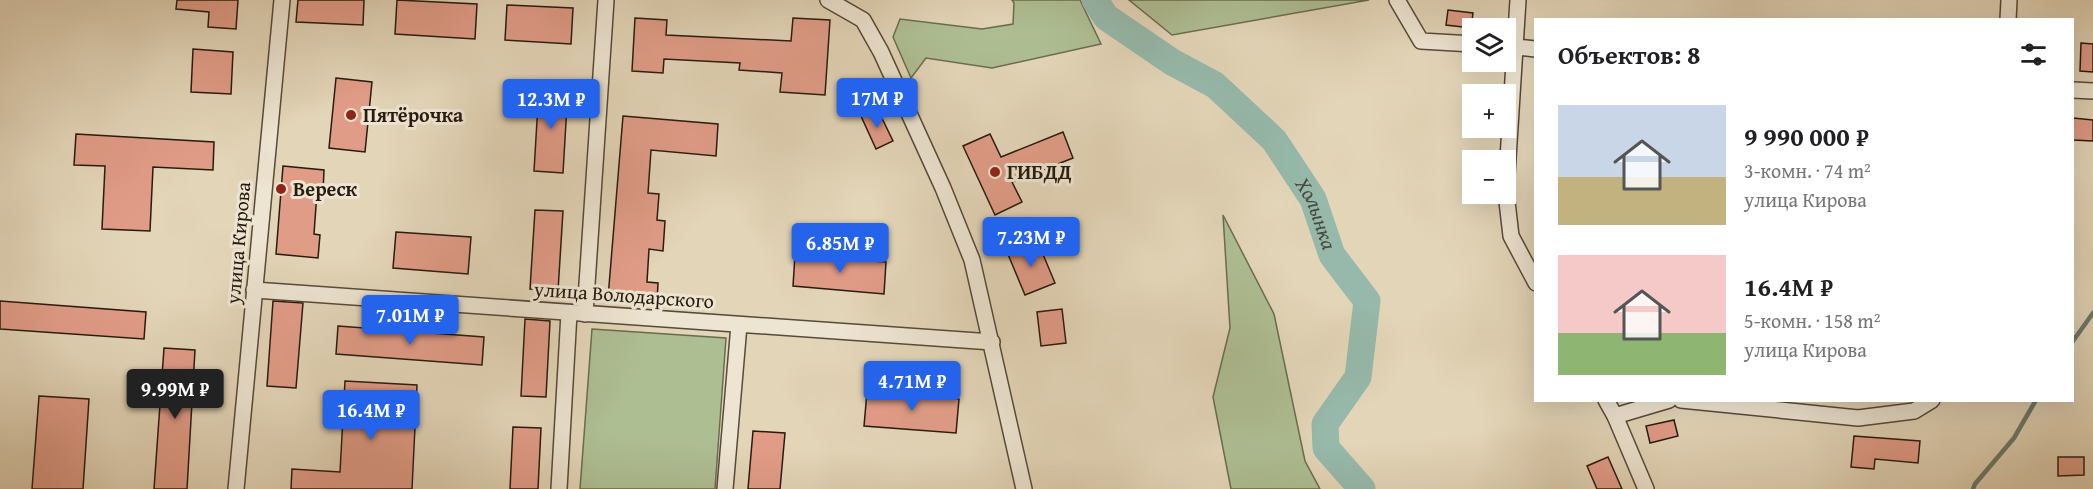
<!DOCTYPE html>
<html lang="ru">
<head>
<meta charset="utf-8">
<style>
	:root { --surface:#fff; --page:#f2f2f2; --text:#202124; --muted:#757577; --accent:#2563eb }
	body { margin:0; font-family:"Gentium Book Plus",serif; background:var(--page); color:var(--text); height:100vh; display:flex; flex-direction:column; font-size:22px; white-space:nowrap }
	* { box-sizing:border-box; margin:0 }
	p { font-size:20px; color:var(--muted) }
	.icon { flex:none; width:33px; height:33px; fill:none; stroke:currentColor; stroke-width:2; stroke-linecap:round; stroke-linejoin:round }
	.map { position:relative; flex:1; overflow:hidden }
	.panel { position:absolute; left:1534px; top:18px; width:540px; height:384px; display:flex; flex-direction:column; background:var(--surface); border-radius:0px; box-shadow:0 6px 24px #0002 }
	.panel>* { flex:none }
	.tools { position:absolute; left:1462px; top:18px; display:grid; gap:12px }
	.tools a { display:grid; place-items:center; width:54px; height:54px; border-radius:0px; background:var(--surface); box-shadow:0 6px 24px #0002; font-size:30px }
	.price { position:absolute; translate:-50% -51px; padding:0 14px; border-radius:6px; background:var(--accent); color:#fff; font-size:20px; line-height:39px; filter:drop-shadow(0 2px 3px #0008) }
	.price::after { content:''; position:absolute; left:50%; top:36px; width:18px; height:14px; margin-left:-9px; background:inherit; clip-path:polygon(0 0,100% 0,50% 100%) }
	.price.selected { background:#222; color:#fff }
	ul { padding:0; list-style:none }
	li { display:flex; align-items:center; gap:18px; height:150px; padding:0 24px }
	li span { display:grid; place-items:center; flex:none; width:168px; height:120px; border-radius:0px; color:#555 }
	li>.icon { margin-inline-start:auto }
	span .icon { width:72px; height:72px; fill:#fffc; stroke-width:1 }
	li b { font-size:26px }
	h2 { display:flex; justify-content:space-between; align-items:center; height:72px; padding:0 24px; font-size:26px }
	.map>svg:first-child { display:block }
	.green { fill:#aebe93; stroke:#6a6c50; stroke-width:1.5 }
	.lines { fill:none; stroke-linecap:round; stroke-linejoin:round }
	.stream { stroke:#6a7a6c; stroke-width:4.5 }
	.river { stroke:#96b9ab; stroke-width:27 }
	.building { fill:#e19c88; stroke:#271b0e; stroke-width:1.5 }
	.minor-casing { stroke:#564a38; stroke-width:18 }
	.minor { stroke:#ede4d1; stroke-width:15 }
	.poi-dot { fill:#8f2418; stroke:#ede4d1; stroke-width:2 }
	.labels { text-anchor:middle; stroke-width:6; stroke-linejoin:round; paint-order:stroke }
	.poi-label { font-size:20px; font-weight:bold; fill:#271b0e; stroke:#ede4d1; text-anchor:start }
	.street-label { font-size:20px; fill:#271b0e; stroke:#ede4d1 }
	.water-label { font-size:21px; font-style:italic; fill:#484a3d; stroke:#ede4d1 }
</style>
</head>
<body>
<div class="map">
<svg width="2093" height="489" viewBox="0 0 2093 489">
	<rect width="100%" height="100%" fill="#e3d5b8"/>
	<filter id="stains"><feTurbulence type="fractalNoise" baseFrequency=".00333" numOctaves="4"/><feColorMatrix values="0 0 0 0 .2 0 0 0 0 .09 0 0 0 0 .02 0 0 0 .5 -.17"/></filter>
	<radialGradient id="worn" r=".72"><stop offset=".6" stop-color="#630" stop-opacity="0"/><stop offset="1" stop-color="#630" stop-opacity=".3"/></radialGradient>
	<g class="green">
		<polygon points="1012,0 1080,0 1101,44 992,68 926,58 911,78 893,37 900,19 982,29 1013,24 1014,3"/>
		<polygon points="1129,0 1369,0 1172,35"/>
		<polygon points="1223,215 1274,314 1305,461 1320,489 1231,489 1213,397 1230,328"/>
		<polygon points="592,329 726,338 715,489 580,489"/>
	</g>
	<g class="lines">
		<g class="stream">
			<polyline points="2073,341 2093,313"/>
			<polyline points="1973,489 1975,484 2014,438 2036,400"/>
		</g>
		<path class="river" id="s1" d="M1095,0l11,17 66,45 43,23 59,55 39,59 19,56 35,46 -9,76 -33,47 1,24 36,41"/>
	</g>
	<g class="building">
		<polygon points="177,0 238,0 236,29 208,27 209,12 176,9"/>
		<polygon points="298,0 364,0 363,25 296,22"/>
		<polygon points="397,0 477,4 475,39 395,34"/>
		<polygon points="507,5 573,8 571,44 505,40"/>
		<polygon points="1448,10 1473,13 1471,28 1446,25"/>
		<polygon points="635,18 667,20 666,35 791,41 793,18 830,20 825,95 780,92 782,73 739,70 740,63 664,59 663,73 632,71"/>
		<polygon points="2081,43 2093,44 2093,72 2080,71"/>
		<polygon points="193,49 233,52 231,94 191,92"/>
		<polygon points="336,78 372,82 365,152 329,148"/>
		<polygon points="539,87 568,88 563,173 534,171"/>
		<polygon points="877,108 893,141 876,149 861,116"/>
		<polygon points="623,116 718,124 716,156 651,150 648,193 659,194 657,220 665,221 663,251 649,249 647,282 658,283 657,302 608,298"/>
		<polygon points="2073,118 2093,120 2093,141 2073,140"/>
		<polygon points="1063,132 1073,158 1012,182 1022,202 995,215 963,146 990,134 1001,157"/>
		<polygon points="76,134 214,142 213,170 153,167 150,231 102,229 105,166 74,165"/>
		<polygon points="283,166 324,170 323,193 317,192 314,234 320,235 318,258 276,254"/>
		<polygon points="535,210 563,211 558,291 530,289"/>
		<polygon points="396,232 471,237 468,274 393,268"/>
		<polygon points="1037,240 1055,283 1025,295 1007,252"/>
		<polygon points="795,255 886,262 884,294 793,286"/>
		<polygon points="0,301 146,312 144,339 0,329"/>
		<polygon points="273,301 303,303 296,388 267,386"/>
		<polygon points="1062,309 1066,343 1041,346 1037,312"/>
		<polygon points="525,319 550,321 546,397 521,396"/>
		<polygon points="338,326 484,337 482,365 336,354"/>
		<polygon points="164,348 195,350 187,489 154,489"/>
		<polygon points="345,381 417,385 412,489 291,489 292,469 340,472"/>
		<polygon points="867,392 959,399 956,433 864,426"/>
		<polygon points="39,396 89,399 83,489 32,489"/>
		<polygon points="1674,420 1678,436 1650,443 1646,426"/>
		<polygon points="513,427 541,428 538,489 510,489"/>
		<polygon points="753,431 785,433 780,489 748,489"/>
		<polygon points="1854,436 1920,441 1918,463 1875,459 1874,469 1851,467"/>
		<polygon points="1608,457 1622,489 1597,489 1587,466"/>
		<polygon points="2058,457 2084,457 2084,475 2058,476"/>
	</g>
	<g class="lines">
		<g class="minor-casing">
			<g id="minor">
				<polyline points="828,0 863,20 881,52 943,188 972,260 1024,489"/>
				<polyline points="1397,0 1421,41 1473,44"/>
				<polyline points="2008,20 2009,0"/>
				<polyline points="1506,46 1536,49"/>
				<polyline points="2073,90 2093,91"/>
				<polyline points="1506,190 1518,0"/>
				<polyline points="1506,193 1511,236 1536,283"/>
				<polyline points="254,290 992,342"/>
				<polyline points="585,314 606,0"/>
				<polyline points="1606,400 1615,416 1646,489"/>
				<polyline points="1681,400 1858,418 1914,411 1932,400"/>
				<polyline points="1615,416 1669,400"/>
				<polyline points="236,489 282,0"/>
				<polyline points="559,489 569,313"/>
				<polyline points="725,489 739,325"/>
			</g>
		</g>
		<use href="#minor" class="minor"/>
	</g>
	<g class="poi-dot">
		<circle cx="351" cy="115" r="6"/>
		<circle cx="995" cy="172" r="6"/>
		<circle cx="281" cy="189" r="6"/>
	</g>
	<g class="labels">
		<g class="poi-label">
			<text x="363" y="122">Пятёрочка</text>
			<text x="1007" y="179">ГИБДД</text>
			<text x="293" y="196">Вереск</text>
		</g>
		<g class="street-label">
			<text transform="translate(238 243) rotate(-85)" y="7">улица Кирова</text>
			<text transform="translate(624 295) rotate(4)" y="7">улица Володарского</text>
		</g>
		<g class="water-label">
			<text dy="7" stroke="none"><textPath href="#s1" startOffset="315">Холынка</textPath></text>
		</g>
	</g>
	<rect width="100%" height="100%" filter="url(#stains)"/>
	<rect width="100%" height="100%" fill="url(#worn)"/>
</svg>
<div class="tools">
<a><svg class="icon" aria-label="layers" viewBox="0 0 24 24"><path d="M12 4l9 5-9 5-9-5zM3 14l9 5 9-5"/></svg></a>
<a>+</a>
<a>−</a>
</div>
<b class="price" style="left:877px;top:129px">17M ₽</b>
<b class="price" style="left:551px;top:130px">12.3M ₽</b>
<b class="price" style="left:1031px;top:268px">7.23M ₽</b>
<b class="price" style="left:840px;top:274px">6.85M ₽</b>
<b class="price" style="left:410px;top:346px">7.01M ₽</b>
<b class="price" style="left:912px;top:412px">4.71M ₽</b>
<b class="price selected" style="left:175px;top:420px">9.99M ₽</b>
<b class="price" style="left:371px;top:441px">16.4M ₽</b>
<section class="panel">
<h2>Объектов: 8<svg class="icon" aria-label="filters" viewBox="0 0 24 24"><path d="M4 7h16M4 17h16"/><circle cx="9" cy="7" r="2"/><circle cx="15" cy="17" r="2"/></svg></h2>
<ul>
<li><span style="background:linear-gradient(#c9d6e8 60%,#c2b280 0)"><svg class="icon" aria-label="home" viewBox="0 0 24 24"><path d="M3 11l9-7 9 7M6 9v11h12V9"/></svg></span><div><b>9 990 000 ₽</b><p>3-комн. · 74 m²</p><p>улица Кирова</p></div></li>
<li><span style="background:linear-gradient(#f6c9c9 65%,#8fb573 0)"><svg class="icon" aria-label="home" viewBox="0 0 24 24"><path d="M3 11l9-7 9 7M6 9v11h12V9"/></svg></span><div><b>16.4M ₽</b><p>5-комн. · 158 m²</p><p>улица Кирова</p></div></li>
</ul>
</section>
</div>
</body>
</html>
